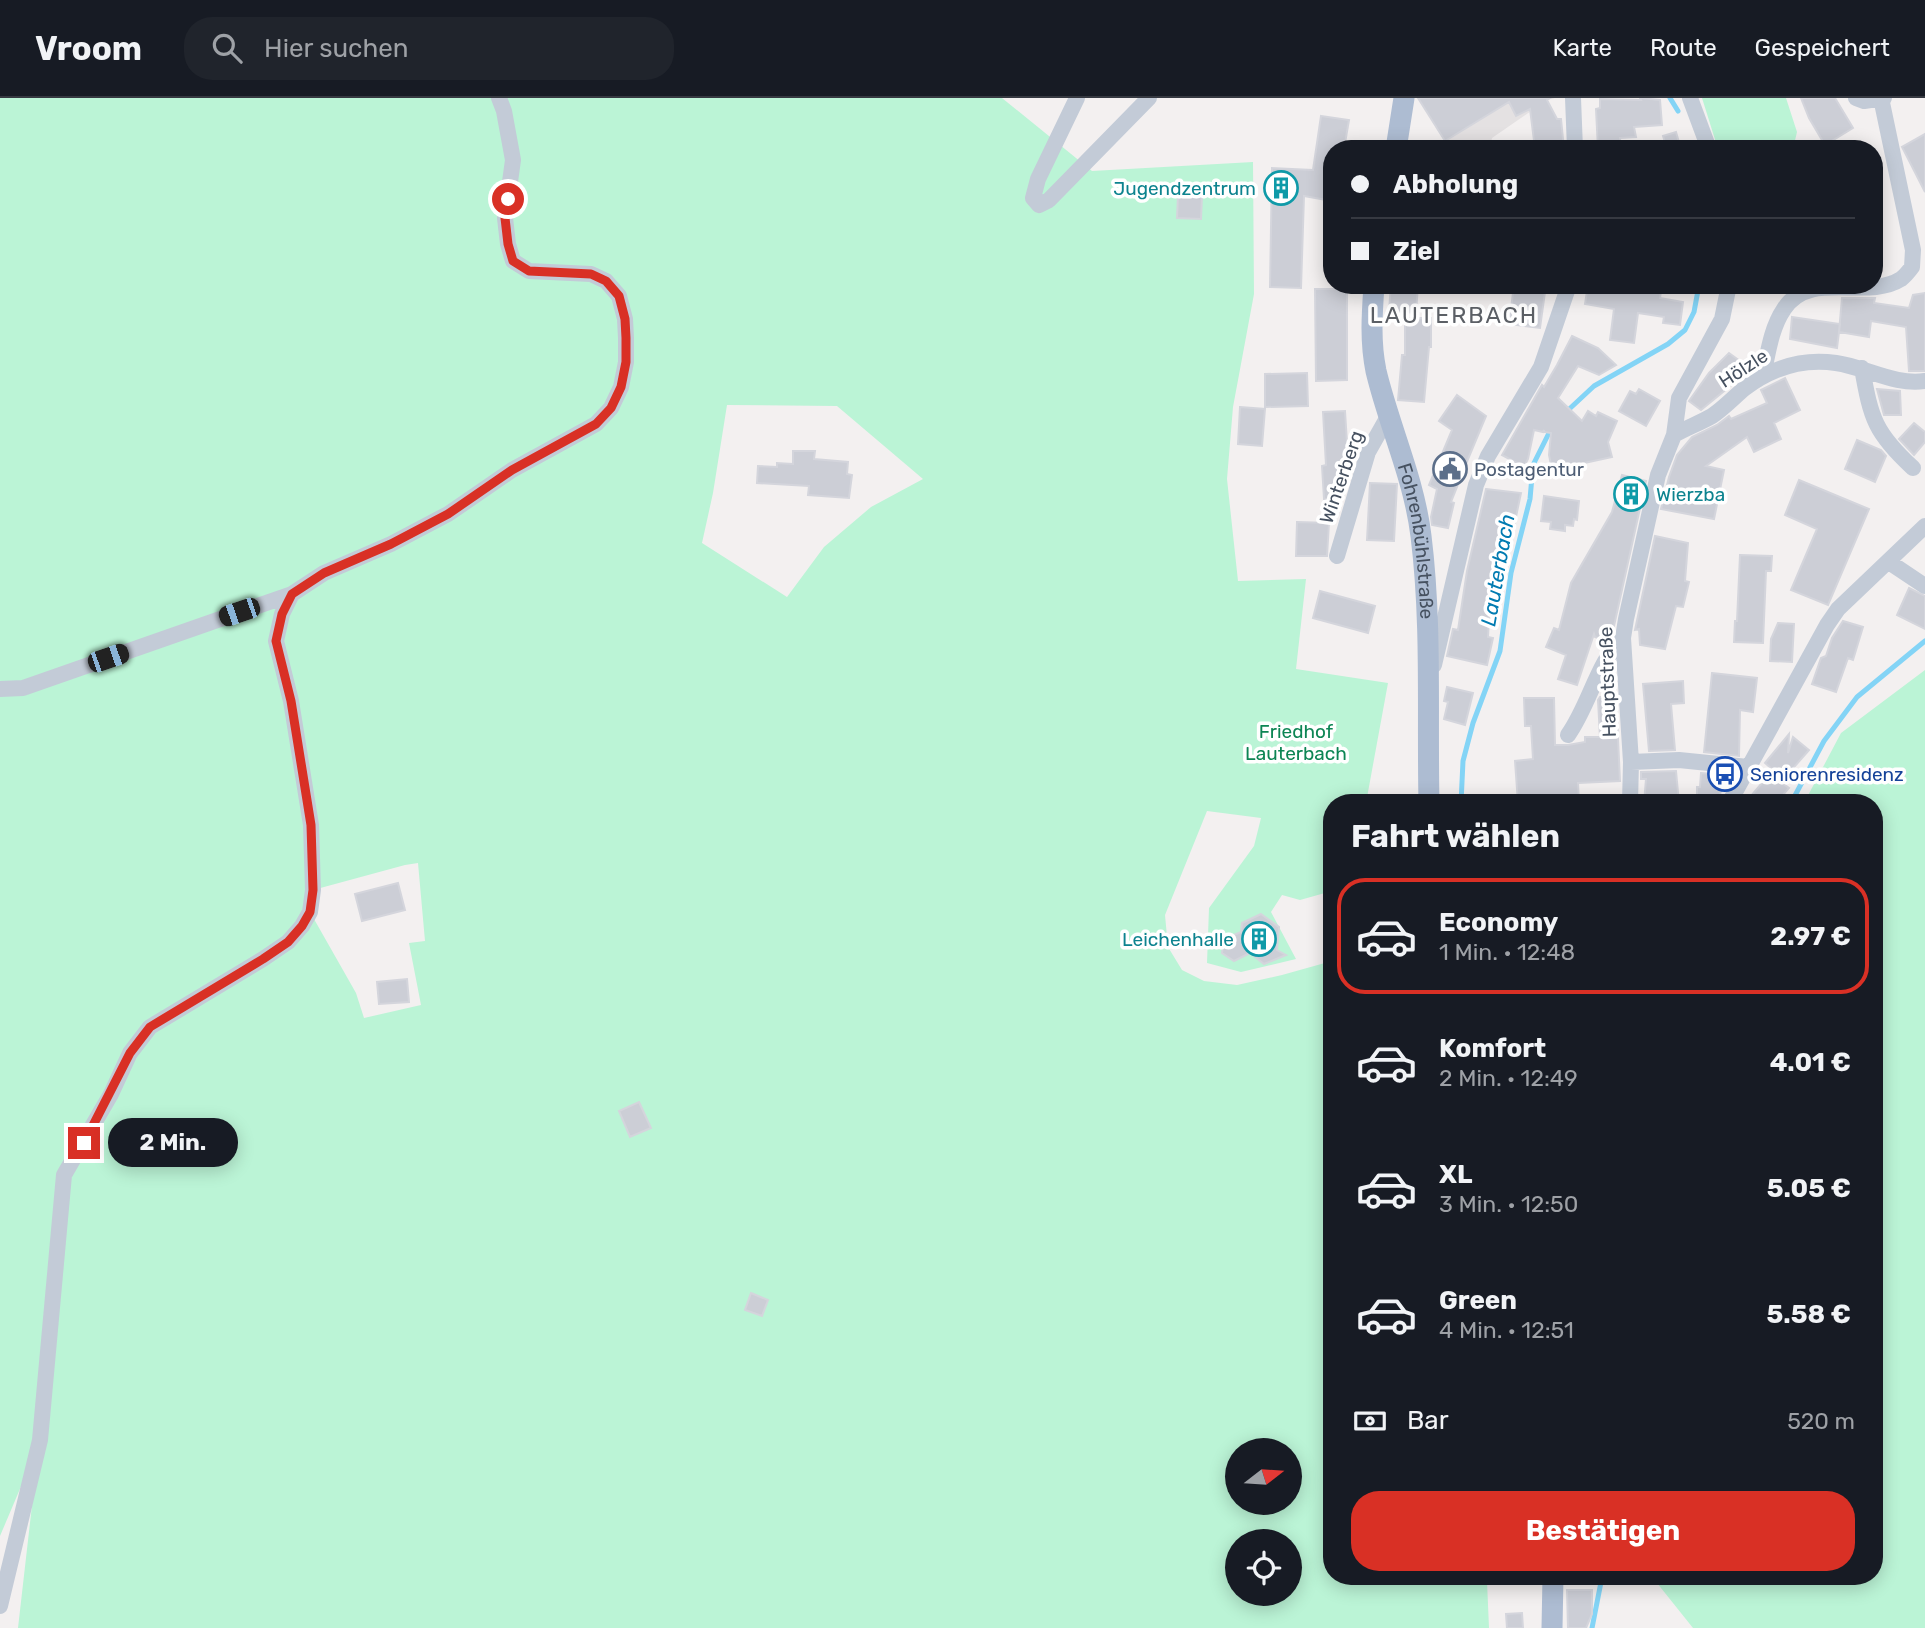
<!DOCTYPE html>
<html lang="de">
<head>
<meta charset="utf-8">
<style>
  :root { --surface:#171b24; --page:#20242c; --text:#f1f3f6; --muted:#9ea1a6; --line:#363941; --accent:#d93025 }
  body { margin:0; font-family:Rubik,sans-serif; background:var(--page); color:var(--text); height:100vh; display:flex; flex-direction:column; font-size:26px; white-space:nowrap }
  * { box-sizing:border-box; margin:0 }
  p { font-size:23px; color:var(--muted) }
  .icon { flex:none; width:38px; height:38px; fill:none; stroke:currentColor; stroke-width:2; stroke-linecap:round; stroke-linejoin:round }
  .map { position:relative; flex:1; overflow:hidden }
  .panel { position:absolute; left:1323px; top:696px; width:560px; height:791px; display:flex; flex-direction:column; background:var(--surface); border-radius:28px; box-shadow:0 4px 18px #0003 }
  .panel>* { flex:none }
  .top-card { position:absolute; left:1323px; top:42px; width:560px; height:154px; border-radius:28px; box-shadow:0 4px 18px #0003; display:grid; align-content:center; height:154px; padding:0 28px; background:var(--surface) }
  .needle { width:46px; rotate:73deg }
  .fabs { position:absolute; left:1225px; top:1340px; display:grid; gap:14px }
  .fabs a { display:grid; place-items:center; width:77px; height:77px; border-radius:50%; background:var(--surface); box-shadow:0 4px 18px #0003; font-size:35px }
  .end { position:absolute; width:32px; height:32px; margin:-16px; border:9px solid #d93025; background:#fff; box-shadow:0 0 0 4px #fff }
  .from { border-radius:50% }
  .bubble { position:absolute; height:49px; border-radius:24px; background:var(--surface); box-shadow:0 4px 18px #0003; font-size:23px; font-weight:700; line-height:49px; text-align:center }
  .car { position:absolute; width:21px; height:42px; margin:-21px -10px; border-radius:9px; box-shadow:0 0 5px 2px #0007; background:linear-gradient(#222 24%,#8ab4d8 0 40%,#222 0 76%,#8ab4d8 0 86%,#222 0) }
  .top-card b { display:flex; align-items:center; gap:24px; height:66px; font-size:26px }
  .top-card b+b { border-top:2px solid var(--line) }
  .top-card i { width:18px; height:18px; background:var(--text) }
  ul { padding:0; list-style:none }
  li { display:flex; align-items:center; gap:21px; height:116px; margin:0 14px 10px; padding:0 14px; border:4px solid transparent; border-radius:28px }
  li div { flex:1 }
  li b { display:block; font-size:26px }
  li em { font-style:normal; font-weight:700 }
  li.selected { border-color:var(--accent) }
  li>.icon { width:63px; height:63px; stroke-width:1.5 }
  h2 { padding:0 28px; font-size:32px; line-height:84px }
  .pay { display:flex; align-items:center; gap:18px; height:77px; padding:0 28px; font-size:26px }
  .pay p { margin-inline-start:auto }
  .action { display:flex; gap:14px; margin-top:auto; padding:14px 28px }
  .action a { flex:1; height:80px; border-radius:28px; background:var(--accent); color:#fff; font-size:28px; font-weight:700; line-height:80px; text-align:center }
  header { display:flex; align-items:center; gap:42px; box-sizing:border-box; height:98px; padding:0 35px; background:var(--surface); border-bottom:2px solid var(--line) }
  header strong { font-size:33px }
  nav { display:flex; gap:38px; margin-inline-start:auto; font-size:24px }
  .search { width:490px; height:63px; background:var(--page); display:flex; align-items:center; gap:18px; box-sizing:border-box; padding:0 24px; border-radius:28px; color:var(--muted); font-size:26px }
  .map>svg:first-child { display:block }
  .education { fill:#e4e1e2 }
  .green { fill:#bbf4d6; fill-rule:evenodd }
  .lines { fill:none; stroke-linecap:round; stroke-linejoin:round }
  .stream { stroke:#83d4f6; stroke-width:5 }
  .building { fill:#ccced6; stroke:#d4d5dc; stroke-width:2 }
  .minor { stroke:#c3cbd7; stroke-width:16 }
  .major { stroke:#adbcd2; stroke-width:21 }
  .route { stroke:#d93025; stroke-width:9 }
  .labels { text-anchor:middle; stroke-width:7; stroke-linejoin:round; paint-order:stroke }
  .culture-label { font-size:19px; fill:#0d838f; stroke:#fff; text-anchor:end }
  .street-label { font-size:19px; fill:#465160; stroke:#fff }
  .service-label { font-size:19px; fill:#4e5e75; stroke:#fff; text-anchor:start }
  .park-label { font-size:19px; fill:#0d8554; stroke:#fff }
  .transit-label { font-size:19px; fill:#164399; stroke:#fff; text-anchor:start }
  .water-label { font-size:21px; font-style:italic; fill:#017bb1; stroke:#fff }
  .quarter-label { font-size:23px; letter-spacing:2px; fill:#5c6066; stroke:#fff }
</style>
</head>
<body>
<header>
<strong>Vroom</strong>
<div class="search"><svg class="icon" aria-label="search" viewBox="0 0 24 24"><circle cx="10" cy="10" r="6"/><path d="M15 15l6 6"/></svg>Hier suchen</div>
<nav><a>Karte</a><a>Route</a><a>Gespeichert</a></nav>
</header>
<div class="map">
<svg width="1925" height="1530" viewBox="0 0 1925 1530">
  <rect width="100%" height="100%" fill="#f3f0f0"/>
  <path class="education" d="M1418,0H1555L1547,2L1492,40L1490,51H1441L1445,43Z"/>
  <path class="green" d="M0,0H1002L1092,73L1253,64L1254,196L1233,309L1227,381L1238,483L1306,481L1296,571L1388,585L1366,705H1332V793L1300,802L1282,797L1271,814L1296,861L1241,874L1207,865L1209,810L1254,748L1261,720L1207,713L1165,817L1168,849L1182,872L1204,883L1237,887L1282,877L1332,863V1479H1483L1487,1483L1489,1530H18L39,1346L0,1438ZM727,307L837,308L923,381L871,409L824,449L787,499L702,445L713,395ZM418,765L425,843L409,845L421,907L364,920L356,895L310,814L313,792L405,767ZM1237,1353H1290V1405H1237ZM1237,1444H1290V1496H1237Z
    M1702,0H1786L1797,34L1793,51H1718Z
    M1925,572V1530H1693L1657,1485L1659,1479H1874V705H1804L1841,635Z"/>
  <g class="lines">
    <path class="stream" d="M1670,0L1678,13
      M1565,315L1594,288L1668,246L1685,232L1694,214L1699,187
      M1461,705L1463,663L1473,625L1500,553L1511,475L1530,401L1533,367L1551,331
      M1791,705L1824,643L1857,599L1925,543
      M1592,1530L1602,1479"/>
  </g>
  <path class="building" d="M1418,0H1550L1547,2L1557,21H1561L1564,51H1535L1530,11L1516,18L1509,4L1445,43Z
    M1640,0L1660,2L1662,27L1634,29L1636,39L1620,40L1621,51H1598L1596,11L1600,10V1L1641,2Z
    M1801,0H1835L1853,30L1825,47L1809,20Z
    M1321,18L1349,22L1344,51H1332V103L1304,98L1301,190L1270,189L1272,70L1313,72Z
    M1676,34L1681,51H1667L1663,38Z
    M1925,36V94L1902,49Z
    M1178,97L1202,98L1201,121L1177,120Z
    M1391,187H1418L1416,215L1389,213Z
    M1514,187H1546L1540,230L1509,226Z
    M1588,187H1625L1661,193L1660,200L1683,204L1680,227L1663,225L1664,219L1638,215L1634,245L1610,242L1614,211L1585,206Z
    M1315,191H1347V282L1316,283Z
    M1925,195V273H1909L1906,229L1871,223L1869,239L1839,234L1842,200H1875L1874,205L1909,210L1913,197Z
    M1792,219L1840,226L1837,250L1790,241Z
    M1405,220H1431V249H1429L1424,304L1398,302L1402,257H1405Z
    M1572,238L1598,250L1616,267L1599,277L1578,268L1558,300L1582,323L1588,313L1596,318L1598,314L1617,323L1608,344L1612,359L1552,372L1549,357L1551,335L1544,334V332L1543,334L1534,332L1528,361L1524,369L1502,357L1542,287L1544,289L1557,267Z
    M1729,255L1751,271L1701,312L1689,303L1709,275Z
    M1307,275L1308,308L1265,309V276Z
    M1785,280L1800,312L1774,325L1781,341L1754,354L1747,339L1706,368L1724,372L1714,421L1661,411L1669,379L1677,357L1692,339L1717,327L1729,318L1731,321L1767,305L1761,292Z
    M1639,291L1660,303L1646,328L1619,313L1630,293L1636,296Z
    M1877,291L1900,293L1901,317H1884Z
    M1457,297L1486,318L1466,366L1461,374H1463L1451,404L1454,405L1448,430L1432,427L1431,419L1437,391L1429,387L1452,332L1439,323Z
    M1240,309L1265,311L1262,348L1238,346Z
    M1345,313L1348,361L1342,362L1344,397L1343,400L1324,401L1322,368L1326,367L1323,314Z
    M1914,325L1925,334V344L1914,357L1899,341Z
    M1857,342L1881,352L1886,358L1875,384L1845,371Z
    M793,353H815L814,361L848,364L847,376L852,377L849,400L808,397L809,388L757,385L758,368L777,369V365L793,366Z
    M1622,377L1646,383L1612,537L1606,543L1595,539L1594,536L1577,587L1558,581L1566,557L1546,549L1554,530L1559,532L1571,485L1612,414Z
    M1799,382L1869,411L1828,507L1791,492L1817,431L1785,417Z
    M1370,385L1397,386L1394,443L1367,442Z
    M1486,391L1521,395L1513,433L1509,432L1494,502H1490L1488,539L1493,540L1487,567L1447,558L1453,531L1458,532L1467,473Z
    M1544,398L1579,403L1577,422L1574,421L1573,428L1565,427V433L1550,431L1551,424L1541,423Z
    M1297,424L1329,425L1327,458H1296Z
    M1655,438L1688,445L1685,483L1689,484L1683,509L1676,508L1665,551L1640,547L1639,531L1635,532Z
    M1740,457L1772,458L1771,473H1766L1763,545L1734,544L1735,523H1737Z
    M1909,490L1925,498V531L1897,517Z
    M1320,493L1375,508L1368,535L1313,520Z
    M1843,523L1863,529L1853,562L1848,560L1836,594L1812,586L1821,560L1826,558L1832,540Z
    M1778,525L1794,526L1792,564L1770,563L1771,541Z
    M1712,575L1757,580L1753,614L1740,612L1739,658L1704,654Z
    M1683,583L1684,605L1671,606L1675,652L1649,653L1643,586Z
    M1447,589L1473,595L1465,627L1444,621L1448,604L1444,603Z
    M1616,598L1620,683L1578,685L1579,705H1518L1515,663L1533,661L1531,628H1525L1524,600H1554L1555,647H1568L1585,644V639H1600L1598,602L1600,599Z
    M1789,636L1788,655L1793,639L1809,652L1781,684L1789,690L1776,705H1745L1773,672L1765,665Z
    M1676,673L1679,705H1644L1646,681H1641V674Z
    M1701,675L1723,677L1719,705H1697V689H1700Z
    M398,785L405,812L362,823L355,796Z
    M1261,816L1279,829L1277,852L1286,857L1264,866L1250,855L1234,863L1222,855L1224,841L1241,834L1242,825Z
    M407,881L409,904L379,906L377,884Z
    M639,1004L651,1030L630,1039L619,1013Z
    M751,1195L768,1202L762,1218L745,1212Z
    M1567,1492H1592V1516L1586,1530H1568Z
    M1522,1515L1523,1530H1507L1506,1516Z"/>
  <g class="lines">
    <path class="minor" d="M1077,0L1038,81L1033,100L1039,107L1049,102L1149,0
      M1573,0L1575,51
      M1690,0L1709,51
      M1856,0L1864,3L1884,0
      M1862,270C1871,321 1875,335 1913,370
      M1763,278C1768,255 1771,230 1784,211C1810,171 1866,203 1901,181C1905,178 1909,173 1912,169L1913,152L1881,0
      M1674,337C1686,330 1700,325 1712,318C1724,310 1734,299 1745,290C1772,270 1803,260 1836,265C1865,269 1896,288 1925,283
      M1337,458L1368,354L1390,315
      M1889,464L1925,488
      M1434,567L1476,387L1488,358L1541,269L1569,187
      M0,591L23,590L292,496
      M1568,637C1590,606 1597,564 1623,540
      M1631,664L1679,662L1748,669
      M1630,705L1631,664L1623,540L1626,521L1658,377L1674,337L1679,300L1722,221L1729,187
      M1729,705L1827,527L1838,511L1925,428
      M0,1508L40,1342L64,1077L111,996L130,955L150,929L263,861L288,844L302,828L310,814L313,792L311,727L291,603L276,543L282,516L292,496L324,475L391,446L448,416L512,372L596,326L611,310L621,289L626,264V240L625,221L619,198L606,183L591,176L529,173L513,163L508,146L505,120L513,62L504,13L499,0"/>
    <g class="major">
      <path d="M1396,51L1404,0"/>
      <path id="s1" d="M1374,187C1372,216 1370,244 1376,273C1389,328 1414,380 1421,438C1432,526 1427,617 1429,705"/>
      <path d="M1552,1530L1553,1479"/>
    </g>
  </g>
  <g class="lines">
    <path class="route" d="M84,1045L130,955L150,929L263,861L288,844L302,828L310,814L313,792L311,727L291,603L276,543L282,516L292,496L324,475L391,446L448,416L512,372L596,326L611,310L621,289L626,264V240L625,221L619,198L606,183L591,176L529,173L513,163L508,146L505,120L508,101"/>
  </g>
  <defs>
    <g id="building-ring" transform="scale(1.75)"><circle r="9.5" fill="#fff" stroke="#0f9aa8" stroke-width="1.5"/><path d="M-4-6H4V6H1V3H-1V6H-4ZM-2.5-4.3h1.7v1.8h-1.7ZM.8-4.3h1.7v1.8H.8ZM-2.5-1h1.7V.8h-1.7ZM.8-1h1.7V.8H.8Z" fill="#0f9aa8"/></g>
    <g id="civic-ring" transform="scale(1.75)"><circle r="9.5" fill="#fff" stroke="#5c6f8a" stroke-width="1.5"/><path d="M-.6-6.5H3V-4.5H.6V-3L4-1V1h2V6H-6V1h2V-1L-.6-3ZM-1.2 2.5V6h2.4V2.5Z" fill="#5c6f8a"/></g>
    <g id="bus-ring" transform="scale(1.75)"><circle r="9.5" fill="#fff" stroke="#1a4fb4" stroke-width="1.5"/><path d="M-5-6H5V4H4V6H2V4H-2V6H-4V4H-5ZM-3.5-4V0h7V-4ZM-3.5 1.2v1.5H-2V1.2ZM2 1.2v1.5H3.5V1.2Z" fill="#1a4fb4"/></g>
  </defs>
  <g fill-rule="evenodd">
    <use href="#building-ring" x="1281" y="90"/>
    <use href="#civic-ring" x="1450" y="371"/>
    <use href="#building-ring" x="1631" y="396"/>
    <use href="#bus-ring" x="1725" y="676"/>
    <use href="#building-ring" x="1259" y="841"/>
  </g>
  <g class="labels">
    <g class="culture-label">
      <text x="1256" y="97">Jugendzentrum</text>
      <text x="1656" y="403" text-anchor="start">Wierzba</text>
      <text x="1234" y="848">Leichenhalle</text>
    </g>
    <g class="street-label">
      <text transform="translate(1743 270) rotate(-33)" y="7">Hölzle</text>
      <text transform="translate(1341 379) rotate(-71)" y="7">Winterberg</text>
      <text dy="7" stroke="none"><textPath href="#s1" startOffset="262">Fohrenbühlstraße</textPath></text>
      <text transform="translate(1607 584) rotate(-92)" y="7">Hauptstraße</text>
    </g>
    <g class="service-label">
      <text x="1474" y="378">Postagentur</text>
    </g>
    <g class="park-label">
      <text x="1296" y="640">Friedhof<tspan x="1296" dy="22">Lauterbach</tspan></text>
    </g>
    <g class="transit-label">
      <text x="1750" y="683">Seniorenresidenz</text>
    </g>
    <g class="water-label">
      <text transform="translate(1498 472) rotate(-80)" y="7">Lauterbach</text>
    </g>
    <g class="quarter-label">
      <text x="1454" y="225">LAUTERBACH</text>
    </g>
  </g>
</svg>
<div class="fabs">
<a><svg class="needle" viewBox="-14 -14 28 28"><path d="M0-13l5 13h-10z" fill="#e53935"/><path d="M0 13l5-13h-10z" fill="#9ea1a6"/></svg></a>
<a><svg class="icon" aria-label="locate" viewBox="0 0 24 24"><circle cx="12" cy="12" r="6"/><path d="M12 2v4M12 18v4M2 12h4M18 12h4"/></svg></a>
</div>
<i class="end from" style="left:508px;top:101px"></i>
<i class="end" style="left:84px;top:1045px"></i>
<div class="bubble" style="left:108px;top:1020px;width:130px">2 Min.</div>
<i class="car" style="left:239px;top:514px;rotate:251deg"></i>
<i class="car" style="left:108px;top:560px;rotate:71deg"></i>
<div class="top-card">
<b><i class="from"></i>Abholung</b>
<b><i></i>Ziel</b>
</div>
<section class="panel">
<h2>Fahrt wählen</h2>
<ul>
<li class="selected"><svg class="icon" aria-label="car" viewBox="0 0 24 24"><path d="M5 17H2v-5l4-1 3-4h7l3 4 3 1v5h-3M9 17h6M6 11h13"/><circle cx="7" cy="17" r="2"/><circle cx="17" cy="17" r="2"/></svg><div><b>Economy</b><p>1 Min. · 12:48</p></div><em>2.97 €</em></li>
<li><svg class="icon" aria-label="car" viewBox="0 0 24 24"><path d="M5 17H2v-5l4-1 3-4h7l3 4 3 1v5h-3M9 17h6M6 11h13"/><circle cx="7" cy="17" r="2"/><circle cx="17" cy="17" r="2"/></svg><div><b>Komfort</b><p>2 Min. · 12:49</p></div><em>4.01 €</em></li>
<li><svg class="icon" aria-label="car" viewBox="0 0 24 24"><path d="M5 17H2v-5l4-1 3-4h7l3 4 3 1v5h-3M9 17h6M6 11h13"/><circle cx="7" cy="17" r="2"/><circle cx="17" cy="17" r="2"/></svg><div><b>XL</b><p>3 Min. · 12:50</p></div><em>5.05 €</em></li>
<li><svg class="icon" aria-label="car" viewBox="0 0 24 24"><path d="M5 17H2v-5l4-1 3-4h7l3 4 3 1v5h-3M9 17h6M6 11h13"/><circle cx="7" cy="17" r="2"/><circle cx="17" cy="17" r="2"/></svg><div><b>Green</b><p>4 Min. · 12:51</p></div><em>5.58 €</em></li>
</ul>
<div class="pay"><svg class="icon" aria-label="cash" viewBox="0 0 24 24"><path d="M3 7h18v10H3z"/><circle cx="12" cy="12" r="2"/></svg>Bar<p>520 m</p></div>
<div class="action"><a>Bestätigen</a></div>
</section>
</div>
</body>
</html>
